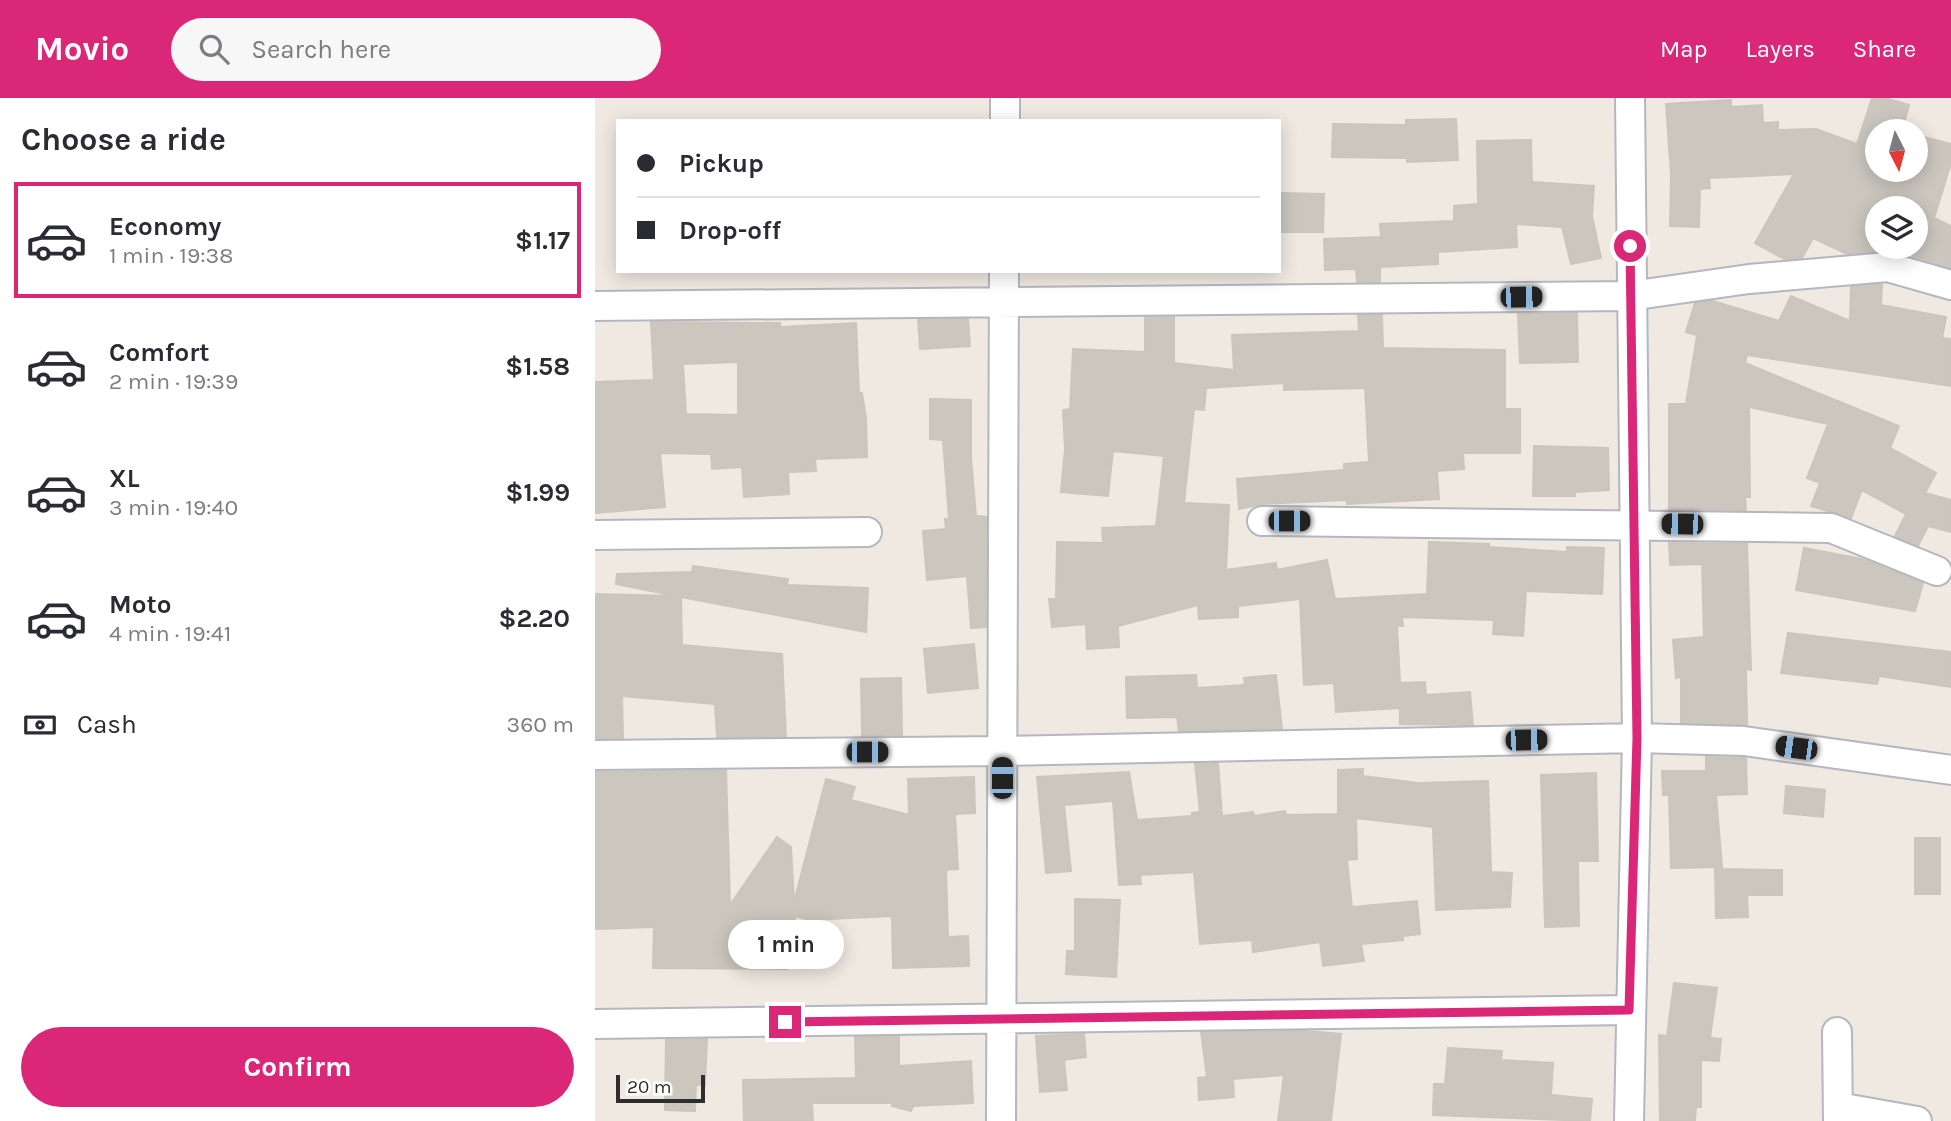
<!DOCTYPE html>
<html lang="en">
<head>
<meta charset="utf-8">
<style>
  :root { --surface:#fff; --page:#f7f7f7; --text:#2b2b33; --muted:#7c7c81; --line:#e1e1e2; --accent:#db2777 }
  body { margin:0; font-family:Karla,sans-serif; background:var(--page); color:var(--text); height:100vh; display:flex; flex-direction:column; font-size:26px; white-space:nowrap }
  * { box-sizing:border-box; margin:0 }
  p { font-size:23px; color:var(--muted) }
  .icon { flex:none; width:38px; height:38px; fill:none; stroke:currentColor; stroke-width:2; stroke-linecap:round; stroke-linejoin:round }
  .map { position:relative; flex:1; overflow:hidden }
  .details { display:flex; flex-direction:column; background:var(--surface); width:595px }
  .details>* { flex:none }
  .hud { position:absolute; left:21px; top:21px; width:665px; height:154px; border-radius:0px; box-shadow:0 4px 18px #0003; display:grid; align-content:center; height:154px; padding:0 21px; background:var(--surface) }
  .needle { width:46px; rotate:174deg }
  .buttons { position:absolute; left:1270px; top:21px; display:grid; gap:14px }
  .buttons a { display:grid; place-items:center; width:63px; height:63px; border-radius:50%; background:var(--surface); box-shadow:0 4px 18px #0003; font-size:35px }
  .scale { position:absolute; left:21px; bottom:18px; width:89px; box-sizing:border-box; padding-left:7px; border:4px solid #2e2e2e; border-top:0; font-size:19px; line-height:24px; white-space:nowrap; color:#2e2e2e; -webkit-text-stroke:5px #fff; paint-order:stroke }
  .end { position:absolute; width:32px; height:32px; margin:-16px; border:9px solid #db2777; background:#fff; box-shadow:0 0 0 4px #fff }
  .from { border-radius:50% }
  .bubble { position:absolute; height:49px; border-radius:24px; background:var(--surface); box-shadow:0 4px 18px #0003; font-size:23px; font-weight:700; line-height:49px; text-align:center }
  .car { position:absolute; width:21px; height:42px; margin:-21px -10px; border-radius:9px; box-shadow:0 0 5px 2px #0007; background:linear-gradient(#222 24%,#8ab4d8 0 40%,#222 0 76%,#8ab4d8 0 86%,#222 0) }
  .hud b { display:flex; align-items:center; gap:24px; height:66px; font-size:26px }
  .hud b+b { border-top:2px solid var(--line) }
  .hud i { width:18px; height:18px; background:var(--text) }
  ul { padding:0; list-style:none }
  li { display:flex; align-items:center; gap:21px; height:116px; margin:0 14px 10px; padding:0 7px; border:4px solid transparent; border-radius:0px }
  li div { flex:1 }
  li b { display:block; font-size:26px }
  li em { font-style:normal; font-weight:700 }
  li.selected { border-color:var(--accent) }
  li>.icon { width:63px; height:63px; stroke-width:1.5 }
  h2 { padding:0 21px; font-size:32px; line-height:84px }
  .pay { display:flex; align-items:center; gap:18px; height:77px; padding:0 21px; font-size:26px }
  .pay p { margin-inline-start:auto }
  .action { display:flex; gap:14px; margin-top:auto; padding:14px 21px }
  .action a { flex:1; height:80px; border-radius:42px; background:var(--accent); color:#fff; font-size:28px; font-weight:700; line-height:80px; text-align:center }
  header { display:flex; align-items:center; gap:42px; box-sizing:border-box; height:98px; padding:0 35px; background:var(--accent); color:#fff }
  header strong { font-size:33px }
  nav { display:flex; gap:38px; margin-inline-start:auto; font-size:24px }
  .search { width:490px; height:63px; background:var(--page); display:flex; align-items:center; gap:18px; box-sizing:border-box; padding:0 24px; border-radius:38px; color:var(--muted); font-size:26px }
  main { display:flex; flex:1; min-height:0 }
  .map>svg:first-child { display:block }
  .building { fill:#cbc7bf; stroke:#cbc5ba; stroke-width:2; fill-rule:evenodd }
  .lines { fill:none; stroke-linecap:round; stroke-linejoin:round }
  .minor-casing { stroke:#b4b7c1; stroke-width:32 }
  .minor { stroke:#fff; stroke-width:28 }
  .route { stroke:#db2777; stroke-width:9 }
</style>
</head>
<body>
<header>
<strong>Movio</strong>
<div class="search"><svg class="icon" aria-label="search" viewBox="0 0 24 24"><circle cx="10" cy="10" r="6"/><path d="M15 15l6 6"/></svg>Search here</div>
<nav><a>Map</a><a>Layers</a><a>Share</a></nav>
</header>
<main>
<section class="details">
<h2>Choose a ride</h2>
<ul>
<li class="selected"><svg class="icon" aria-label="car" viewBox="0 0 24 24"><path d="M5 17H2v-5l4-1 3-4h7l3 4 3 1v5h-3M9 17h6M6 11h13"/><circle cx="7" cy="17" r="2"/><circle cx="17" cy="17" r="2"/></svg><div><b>Economy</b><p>1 min · 19:38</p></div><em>$1.17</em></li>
<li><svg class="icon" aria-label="car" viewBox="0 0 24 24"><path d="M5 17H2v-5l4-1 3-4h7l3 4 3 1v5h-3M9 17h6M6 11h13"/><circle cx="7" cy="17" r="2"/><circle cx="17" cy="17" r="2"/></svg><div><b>Comfort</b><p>2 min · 19:39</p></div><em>$1.58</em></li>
<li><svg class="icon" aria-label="car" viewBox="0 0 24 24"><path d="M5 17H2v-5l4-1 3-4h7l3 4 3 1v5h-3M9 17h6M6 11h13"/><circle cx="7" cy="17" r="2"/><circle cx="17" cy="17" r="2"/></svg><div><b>XL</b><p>3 min · 19:40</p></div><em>$1.99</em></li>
<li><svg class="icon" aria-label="car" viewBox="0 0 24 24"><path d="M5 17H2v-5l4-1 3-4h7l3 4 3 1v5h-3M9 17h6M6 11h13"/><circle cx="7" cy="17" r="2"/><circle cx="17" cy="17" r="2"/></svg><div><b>Moto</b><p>4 min · 19:41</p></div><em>$2.20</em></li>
</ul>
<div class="pay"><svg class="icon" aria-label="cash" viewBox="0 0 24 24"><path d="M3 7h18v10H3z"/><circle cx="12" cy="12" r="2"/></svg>Cash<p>360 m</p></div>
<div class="action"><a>Confirm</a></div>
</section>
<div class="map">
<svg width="1356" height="1023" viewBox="0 0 1356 1023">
  <rect width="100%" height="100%" fill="#efe9e1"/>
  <path class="building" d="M1277,0H1290L1314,7L1307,33H1283V72H1321V37L1356,46V65L1339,120L1356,128V170L1290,149H1321V110H1283V149H1288V153L1252,156L1218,140L1207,160L1189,161L1160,145L1199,76L1114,80L1115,90L1105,91L1104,129L1075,128L1076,77L1071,6L1136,2V9L1167,7L1168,25L1183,24V32L1221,31L1262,46Z
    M861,21L863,62L812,64V60L737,59L738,26L811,27V22Z
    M936,42L937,84L999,88L997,118L1006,160L976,166L967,129L921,126L922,149L843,154V166L785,169V184H762L761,171L730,172L729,141L786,139L785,126L859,123V108L883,106L882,43Z
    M684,95L729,96L728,134H684Z
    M1287,186L1286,207L1351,219L1347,240L1356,241V288L1152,257L1150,265L1304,328L1295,350L1341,375L1330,395L1356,402V434L1333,428L1323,448L1300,438L1311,416L1267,392L1256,420L1216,408L1225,385L1212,380L1233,326L1154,309L1155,399H1150L1151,412L1074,411V306H1091L1102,237L1091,234L1100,205L1118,203L1184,223L1196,198L1255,223L1256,189Z
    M982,215L983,264L925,265L923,216Z
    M763,217H787L788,250L910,252V311H925V355H868L869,371L842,373L844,401L752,406V402L667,406L644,411L642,381L749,372V366L774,364L770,290L689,292V285L611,290L609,312L599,311L589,405L634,407L631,472L681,465L682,472L732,462L740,501L832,496L834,444L894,446V449L972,454V449L1009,450L1007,496L931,493L928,538L898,536L899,522L807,519L808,528H802L805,585L830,584L831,597L875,594L878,627L805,626V610L741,614L739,585L709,587L705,501L643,508V519L604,521L603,507L523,528L524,549L492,551L491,526L457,529L454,501H461L462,444L508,445L507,430L561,428L569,358L518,353L513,398L466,394L470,351L468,312L475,311L478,251L550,254V219H579V265L639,272L637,237L764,233Z
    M323,221H373L375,248L325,251Z
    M56,224L185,225V229L261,225L264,295H267L271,320L272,359L220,361L221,373L193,374L194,396L149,399L147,369L117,371L116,356L65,355L70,409L0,415V284L59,282ZM143,264V317L91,316L88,266Z
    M335,301L376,302V360L381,418L392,419L391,529L376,530L372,478L332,482L328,433L351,431L350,421H354L348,342L335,341Z
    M939,348L1013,350L1014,392L980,394V398H938Z
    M1074,445L1152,446L1156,572L1151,571L1152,627L1086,625V579L1081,580L1078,542L1109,539L1107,466L1075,467Z
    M1209,450L1267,461L1328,485L1320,513L1201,492Z
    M98,468L193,481L192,487L273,490L271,534L86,499L87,547L187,556L191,639H122L120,606L27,598L28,640H0V496L81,498L21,486L22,476L97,474Z
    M1193,535L1356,554V589L1284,578L1282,586L1186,575Z
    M379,546L383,590L333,595L329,551Z
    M601,577L602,590L650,587L649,580L681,577L687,631L584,633L582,619L532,620L531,579Z
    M306,580L307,637L267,638L266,581Z
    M1111,659L1151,660L1152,696L1121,697L1127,769L1076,770L1074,697H1068L1067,673H1111Z
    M623,665L627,718L658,714L659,718L690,713L691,717L743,716V672L768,671V678L823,685L893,683L896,774L917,775L915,809L841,812L838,729L761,720L762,761L752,762L757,809L822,803L825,836L808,838V842L766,846L769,863L728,868L725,844L658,854L657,842L605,846L599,774L545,777L546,786L524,787L518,703L469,707L476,773L451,775L442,679L534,674L542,722L597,718V715L605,714L600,666Z
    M131,672L135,807L182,739L196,749L199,804L231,681L260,689L256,702L314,717L313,681L379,679L380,715L360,716L363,771L351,772L353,839L373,838L374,868L298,870L297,818L214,822L200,818V828L191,825L192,871L58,870L59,829L0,831V674Z
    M1001,675L1003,763H983L984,828L950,829L946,677Z
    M1191,688L1230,692L1228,719L1189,715Z
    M1320,740H1345V796H1320Z
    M1120,771L1187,772V797H1152L1153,819L1121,820Z
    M480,801L525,802L521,879L471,876L472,853H480Z
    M1079,885L1122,890L1115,940L1126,941L1124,963L1106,962V1009H1101L1100,1023H1065L1064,937L1072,938Z
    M711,933L746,936L736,1023H683L689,977L638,981L639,999L604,1002L603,980L612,979L606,934Z
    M489,936L491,959L469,962L472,992L445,994L441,938Z
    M260,939H304V968L376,963L378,1005L318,1008L316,1013L297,1008V1005H217L218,1023H149L148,982L261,980Z
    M112,941L110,987H101L100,1013L70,1012L71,942Z
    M853,950L907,953L906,962L958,965L956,997L997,1001L995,1023L838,1017L839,986H850Z"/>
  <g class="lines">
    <g class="minor-casing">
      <path id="minor" d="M410,23V0
        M0,208L1035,198L1154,181L1293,169L1356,187
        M667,423L1236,430L1342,473
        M0,437L272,434
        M0,657L407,653L1042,640L1149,643L1356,672
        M0,926L1034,912
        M1242,934L1243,1023
        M1243,1009L1322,1023
        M406,1023L409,173
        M1034,1023L1042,640L1035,0"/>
    </g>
    <use href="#minor" class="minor"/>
  </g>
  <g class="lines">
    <path class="route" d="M190,924L1034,912L1042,640L1035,148"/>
  </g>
</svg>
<div class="buttons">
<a><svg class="needle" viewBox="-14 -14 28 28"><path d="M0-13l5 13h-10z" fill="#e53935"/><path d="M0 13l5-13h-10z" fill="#7c7c81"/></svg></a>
<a><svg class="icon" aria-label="layers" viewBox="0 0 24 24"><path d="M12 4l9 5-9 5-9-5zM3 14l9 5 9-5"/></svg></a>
</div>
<div class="scale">20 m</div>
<i class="end from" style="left:1035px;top:148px"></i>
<i class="end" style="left:190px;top:924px"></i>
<div class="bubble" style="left:133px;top:822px;width:116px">1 min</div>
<i class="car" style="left:926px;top:199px;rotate:89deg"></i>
<i class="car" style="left:694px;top:423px;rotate:90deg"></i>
<i class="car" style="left:1087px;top:426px;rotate:271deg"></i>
<i class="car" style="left:931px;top:642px;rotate:89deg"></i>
<i class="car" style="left:1201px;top:650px;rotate:278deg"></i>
<i class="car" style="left:272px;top:654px;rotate:90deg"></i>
<i class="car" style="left:407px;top:680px;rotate:0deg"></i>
<div class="hud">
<b><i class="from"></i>Pickup</b>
<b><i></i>Drop-off</b>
</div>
</div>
</main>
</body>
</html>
